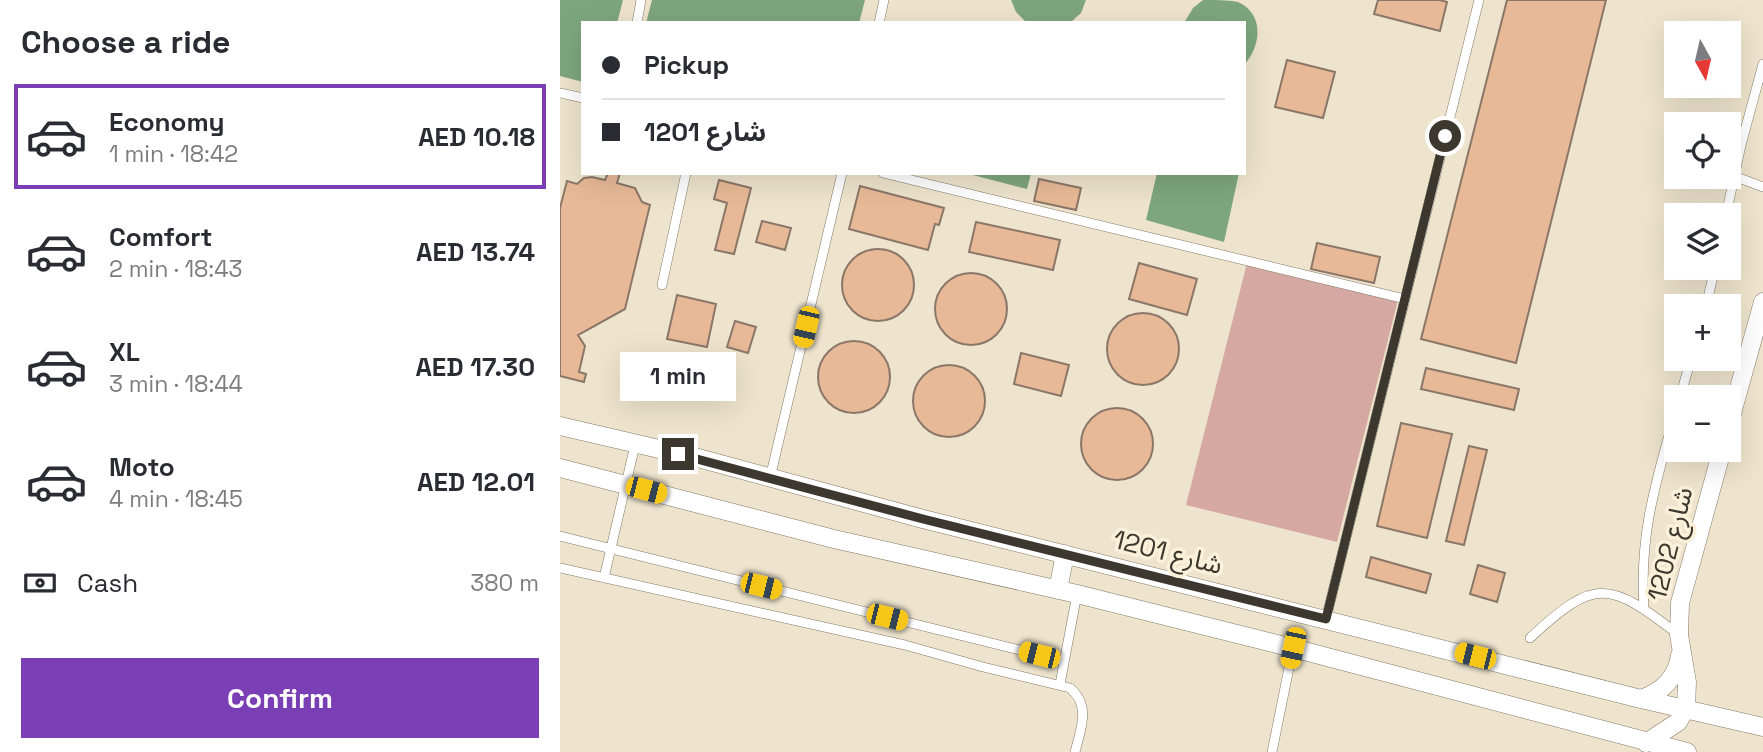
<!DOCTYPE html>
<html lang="en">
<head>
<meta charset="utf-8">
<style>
  :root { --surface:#fff; --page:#f2f2f3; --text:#2b2b33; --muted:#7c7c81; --line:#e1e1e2; --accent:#7a3fb5 }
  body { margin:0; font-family:"Space Grotesk","Noto Sans Arabic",sans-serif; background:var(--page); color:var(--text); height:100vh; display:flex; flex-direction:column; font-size:26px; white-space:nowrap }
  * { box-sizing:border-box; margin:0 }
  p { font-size:23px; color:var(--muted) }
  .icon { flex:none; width:38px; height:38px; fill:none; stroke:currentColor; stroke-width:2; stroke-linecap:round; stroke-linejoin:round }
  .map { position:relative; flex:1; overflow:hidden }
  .panel { display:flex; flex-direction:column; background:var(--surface); width:560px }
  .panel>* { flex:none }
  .banner { position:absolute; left:21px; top:21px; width:665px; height:154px; border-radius:0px; box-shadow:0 7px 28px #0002; display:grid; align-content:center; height:154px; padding:0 21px; background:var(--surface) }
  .needle { width:46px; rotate:172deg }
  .buttons { position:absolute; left:1104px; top:21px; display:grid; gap:14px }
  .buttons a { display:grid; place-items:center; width:77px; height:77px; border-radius:0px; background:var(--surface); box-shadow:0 7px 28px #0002; font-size:35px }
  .end { position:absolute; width:32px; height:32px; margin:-16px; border:9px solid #3c382f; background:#fff; box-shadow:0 0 0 4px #fff }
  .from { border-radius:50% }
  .bubble { position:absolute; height:49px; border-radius:0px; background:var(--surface); box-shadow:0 7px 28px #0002; font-size:23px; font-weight:600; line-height:49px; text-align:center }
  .car { position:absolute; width:21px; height:42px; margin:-21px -10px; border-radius:9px; box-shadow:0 0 5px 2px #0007; background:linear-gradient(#f5c518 24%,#345 0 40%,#f5c518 0 76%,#345 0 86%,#f5c518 0) }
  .banner b { display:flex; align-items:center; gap:24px; height:66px; font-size:26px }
  .banner b+b { border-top:2px solid var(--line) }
  .banner i { width:18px; height:18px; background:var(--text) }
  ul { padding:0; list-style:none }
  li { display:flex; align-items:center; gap:21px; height:105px; margin:0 14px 10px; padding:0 7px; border:4px solid transparent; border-radius:0px }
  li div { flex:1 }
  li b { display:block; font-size:26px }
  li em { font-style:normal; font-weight:600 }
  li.current { border-color:var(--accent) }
  li>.icon { width:63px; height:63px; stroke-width:1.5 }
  h2 { padding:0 21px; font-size:32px; line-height:84px }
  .pay { display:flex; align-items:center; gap:18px; height:77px; padding:0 21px; font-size:26px }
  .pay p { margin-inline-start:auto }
  .button { display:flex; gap:14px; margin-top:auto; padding:14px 21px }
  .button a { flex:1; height:80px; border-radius:0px; background:var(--accent); color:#fff; font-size:28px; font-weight:600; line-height:80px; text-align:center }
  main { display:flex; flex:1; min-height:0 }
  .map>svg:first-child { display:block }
  .green { fill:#d5a8a1 }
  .water { fill:#7ea67d }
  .building { fill:#e8b996; stroke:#8b7769; stroke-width:2 }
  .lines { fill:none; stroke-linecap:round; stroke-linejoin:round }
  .service-casing { stroke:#827965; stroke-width:10 }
  .minor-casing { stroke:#827965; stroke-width:19 }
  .service { stroke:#fff; stroke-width:9 }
  .minor { stroke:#fff; stroke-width:18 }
  .route { stroke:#3c382f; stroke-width:9 }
  .labels { text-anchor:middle; stroke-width:7; stroke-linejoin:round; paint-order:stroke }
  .street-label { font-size:26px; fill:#3c382f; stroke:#fbf1da }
</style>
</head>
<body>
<main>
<section class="panel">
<h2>Choose a ride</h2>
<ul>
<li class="current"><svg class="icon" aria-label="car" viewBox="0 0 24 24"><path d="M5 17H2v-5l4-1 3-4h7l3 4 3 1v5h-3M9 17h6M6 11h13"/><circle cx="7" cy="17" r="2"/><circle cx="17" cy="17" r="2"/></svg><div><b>Economy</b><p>1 min · 18:42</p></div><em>AED 10.18</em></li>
<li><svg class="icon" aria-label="car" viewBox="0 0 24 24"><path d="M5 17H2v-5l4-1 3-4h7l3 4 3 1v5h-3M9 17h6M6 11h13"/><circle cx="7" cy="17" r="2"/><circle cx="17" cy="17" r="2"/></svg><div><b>Comfort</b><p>2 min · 18:43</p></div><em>AED 13.74</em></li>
<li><svg class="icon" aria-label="car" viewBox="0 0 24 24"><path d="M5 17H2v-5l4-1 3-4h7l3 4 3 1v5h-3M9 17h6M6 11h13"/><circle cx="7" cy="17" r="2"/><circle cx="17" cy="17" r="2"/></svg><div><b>XL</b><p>3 min · 18:44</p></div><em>AED 17.30</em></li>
<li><svg class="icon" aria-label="car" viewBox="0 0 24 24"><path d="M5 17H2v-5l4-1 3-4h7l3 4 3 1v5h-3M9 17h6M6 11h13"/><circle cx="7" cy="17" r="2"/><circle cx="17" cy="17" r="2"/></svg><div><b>Moto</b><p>4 min · 18:45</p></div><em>AED 12.01</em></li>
</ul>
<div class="pay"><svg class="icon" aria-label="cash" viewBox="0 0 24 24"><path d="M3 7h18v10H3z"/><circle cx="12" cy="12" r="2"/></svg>Cash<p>380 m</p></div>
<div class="button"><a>Confirm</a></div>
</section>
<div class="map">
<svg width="1203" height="752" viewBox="0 0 1203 752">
  <rect width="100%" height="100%" fill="#eee4cd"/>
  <path class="green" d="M687,263L838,300L777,542L626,505Z"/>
  <path class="water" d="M0,0H63L57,23H23V82L0,76Z
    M92,0H305L299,23H86Z
    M451,0H526L521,13L510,23H467L456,12Z
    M643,0C653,0 668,0 678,2C705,14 701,47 684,65V23H624L633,8Z
    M405,173H471L467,189Z
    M597,173H679L664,242L586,220Z"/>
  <path class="building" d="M818,0H880L887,2L880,31L814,14Z
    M947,0H1046L956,363L861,339Z
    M727,60L775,72L763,118L715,107Z
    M48,173H60L57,183L75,188L82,202L90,205L65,309L18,335L25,346L19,372L26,374L24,382L0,376V208L7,181L17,184L24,178L32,177L45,180Z
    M479,179L521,188L516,210L474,201Z
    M159,180L191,188L174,254L155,250L167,203L154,199Z
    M300,186L384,208L379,225L375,224L368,250L289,229Z
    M202,221L231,228L225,250L196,242Z
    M416,222L500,240L493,270L409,252Z
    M757,243L820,257L814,283L751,269Z
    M282 285a36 36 0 1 1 72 0a36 36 0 1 1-72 0Z
    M579,263L637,279L627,315L569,299Z
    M375 309a36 36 0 1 1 72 0a36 36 0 1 1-72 0Z
    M117,295L156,304L147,347L107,339Z
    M547 349a36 36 0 1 1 72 0a36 36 0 1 1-72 0Z
    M175,321L196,327L188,353L167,347Z
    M258 377a36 36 0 1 1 72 0a36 36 0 1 1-72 0Z
    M461,353L509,365L501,396L454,384Z
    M353 401a36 36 0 1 1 72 0a36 36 0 1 1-72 0Z
    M866,368L959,389L954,410L861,389Z
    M521 444a36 36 0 1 1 72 0a36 36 0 1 1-72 0Z
    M841,423L892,434L867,538L817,526Z
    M909,446L927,450L904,545L886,541Z
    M811,557L871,574L866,593L806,577Z
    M918,565L945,573L937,602L910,594Z"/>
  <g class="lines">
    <g class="service-casing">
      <path id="service" d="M77,23L81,0
        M319,23L324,0
        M0,93L23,98
        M323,173L845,299
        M1174,176L1203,187
        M1166,215L1181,145L1203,64
        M102,285L126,173
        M1146,306L1155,268
        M1120,397L1131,359
        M210,478L282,173
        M0,536L504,661
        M0,568L345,645L423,667L510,688C531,706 521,728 515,752
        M44,578L75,445
        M1084,609C1079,533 1096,482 1116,410
        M766,619L919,0
        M970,638C1036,576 1050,582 1119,635
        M500,684L517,594
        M712,752L733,648"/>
    </g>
    <g class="minor-casing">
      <path id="minor" d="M1169,424L1203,302
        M0,426L138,458L363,519L1081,699L1203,727
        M0,468L274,539L517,594L733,648L1127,752
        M498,590L505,554
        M1081,699C1102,692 1117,678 1120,655
        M1086,743L1118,722L1126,708L1127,682L1119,635L1120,603L1162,450"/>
    </g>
    <use href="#service" class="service"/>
    <use href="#minor" class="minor"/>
  </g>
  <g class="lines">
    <path class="route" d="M118,454L363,519L766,619L885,136"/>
  </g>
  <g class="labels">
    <g class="street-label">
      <text transform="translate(1110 544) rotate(-76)" y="9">شارع 1202</text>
      <text transform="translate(608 552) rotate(14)" y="9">شارع 1201</text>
    </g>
  </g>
</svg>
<div class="buttons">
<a><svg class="needle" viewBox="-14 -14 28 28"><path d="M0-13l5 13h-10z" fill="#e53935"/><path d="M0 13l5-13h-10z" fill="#7c7c81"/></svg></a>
<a><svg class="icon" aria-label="locate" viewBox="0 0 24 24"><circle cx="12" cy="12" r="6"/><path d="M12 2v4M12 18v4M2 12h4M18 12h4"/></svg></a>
<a><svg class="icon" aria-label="layers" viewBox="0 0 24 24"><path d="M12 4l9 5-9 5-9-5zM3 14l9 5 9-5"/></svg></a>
<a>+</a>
<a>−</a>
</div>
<i class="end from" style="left:885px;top:136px"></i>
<i class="end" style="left:118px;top:454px"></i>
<div class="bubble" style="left:60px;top:352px;width:116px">1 min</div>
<i class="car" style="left:246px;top:327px;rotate:193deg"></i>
<i class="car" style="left:86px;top:490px;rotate:105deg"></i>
<i class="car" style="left:201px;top:586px;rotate:104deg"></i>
<i class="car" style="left:327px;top:617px;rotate:104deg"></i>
<i class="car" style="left:733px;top:648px;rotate:192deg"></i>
<i class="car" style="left:479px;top:655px;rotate:284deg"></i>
<i class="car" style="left:915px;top:656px;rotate:284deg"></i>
<div class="banner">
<b><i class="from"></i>Pickup</b>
<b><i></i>شارع 1201</b>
</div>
</div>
</main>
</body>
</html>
